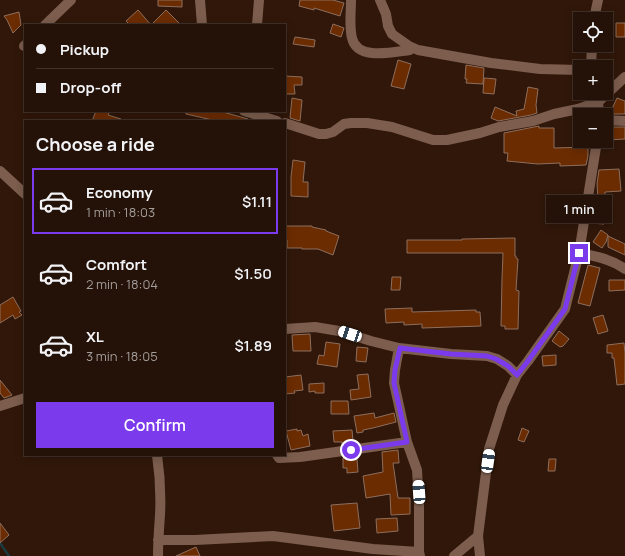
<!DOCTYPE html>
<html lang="en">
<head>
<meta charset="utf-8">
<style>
  :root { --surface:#241107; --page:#2c1a11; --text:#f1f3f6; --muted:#a39d9b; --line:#413128; --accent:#7c3aed }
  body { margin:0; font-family:Manrope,sans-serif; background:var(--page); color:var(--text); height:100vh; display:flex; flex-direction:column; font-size:15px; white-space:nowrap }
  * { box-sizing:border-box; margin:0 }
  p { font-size:13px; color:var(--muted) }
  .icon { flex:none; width:22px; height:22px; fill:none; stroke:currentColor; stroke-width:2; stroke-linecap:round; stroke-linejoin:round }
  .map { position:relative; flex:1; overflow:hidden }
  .details { position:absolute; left:24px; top:120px; width:262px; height:336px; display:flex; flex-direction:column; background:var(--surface); border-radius:0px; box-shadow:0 2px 10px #0003,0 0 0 1px var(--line) }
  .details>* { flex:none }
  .banner { position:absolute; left:24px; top:24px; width:262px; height:88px; border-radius:0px; box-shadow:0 2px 10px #0003,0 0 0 1px var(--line); display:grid; align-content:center; height:88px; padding:0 12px; background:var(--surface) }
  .fabs { position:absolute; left:573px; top:12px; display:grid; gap:8px }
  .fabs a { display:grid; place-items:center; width:40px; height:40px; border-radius:0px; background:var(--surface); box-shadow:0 2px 10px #0003,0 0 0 1px var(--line); font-size:20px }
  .end { position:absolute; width:18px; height:18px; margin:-9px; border:5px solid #7c3aed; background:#fff; box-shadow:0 0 0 2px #fff }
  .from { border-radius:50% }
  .bubble { position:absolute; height:28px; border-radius:0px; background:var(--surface); box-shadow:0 2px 10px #0003,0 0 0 1px var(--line); font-size:13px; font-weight:600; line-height:28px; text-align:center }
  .car { position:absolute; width:12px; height:24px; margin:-12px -6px; border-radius:5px; box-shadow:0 0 3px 1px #0007; background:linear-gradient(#fff 24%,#345 0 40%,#fff 0 76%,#345 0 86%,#fff 0) }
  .banner b { display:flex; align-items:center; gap:14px; height:38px; font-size:15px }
  .banner b+b { border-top:1px solid var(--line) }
  .banner i { width:10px; height:10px; background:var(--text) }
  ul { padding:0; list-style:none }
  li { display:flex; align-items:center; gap:12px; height:66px; margin:0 8px 6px; padding:0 4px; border:2px solid transparent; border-radius:0px }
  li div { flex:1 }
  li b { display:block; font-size:15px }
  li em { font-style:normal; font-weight:600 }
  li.active { border-color:var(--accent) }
  li>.icon { width:36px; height:36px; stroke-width:1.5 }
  h2 { padding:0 12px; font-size:18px; line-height:48px }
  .button { display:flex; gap:8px; margin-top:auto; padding:8px 12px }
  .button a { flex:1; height:46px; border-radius:0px; background:var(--accent); color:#fff; font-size:16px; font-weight:600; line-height:46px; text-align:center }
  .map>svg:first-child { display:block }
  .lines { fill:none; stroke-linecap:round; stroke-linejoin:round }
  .stream { stroke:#193b41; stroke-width:2.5 }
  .building { fill:#6c2c01; stroke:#8d6e5e }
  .minor { stroke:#7c5d4e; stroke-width:10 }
  .route { stroke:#7c3aed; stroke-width:5 }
</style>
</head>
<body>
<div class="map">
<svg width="625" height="556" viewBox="0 0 625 556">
  <rect width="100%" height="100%" fill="#301709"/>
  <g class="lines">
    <path class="stream" d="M0,543L9,556"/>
  </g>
  <path class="building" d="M158,0H182V7L158,6Z
    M300,0H333L344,3L340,16L314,8V10L299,6Z
    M138,10L151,25L166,10L181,25H130L126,21Z
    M19,12L21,25L13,33L7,20L4,16Z
    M616,23H625V37H616Z
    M333,24L344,28L341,37L330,33Z
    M295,37L315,40L314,47L293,44Z
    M398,60L411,64L404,89L391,86Z
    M466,65L484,68L483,84L466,83L467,79H465Z
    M285,76L302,77V85H294L295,94H285Z
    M484,78L496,79L494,94L483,93Z
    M528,87L538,89L536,105L537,113L531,115L498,121L491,118L495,107L517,116L516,111L524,109Z
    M292,98L302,100L300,121L290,118Z
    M617,98L625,101V114H606V111H611Z
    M96,111H110L108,115L121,119V121H92Z
    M186,111H223V112L248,119V121H217L186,114Z
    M539,126V128H554V148L588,147V156L586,165L560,166V163L538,164L507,161L508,153H504V133Z
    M607,127H625V139L608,140Z
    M293,160L305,162L303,182H308V197L291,196V177Z
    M619,169L621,191L605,192L604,224L590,223L594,199L598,200L597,184L599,170Z
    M285,226H312V227L326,230V231L339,236L333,255L318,249H302V248H287V240H285Z
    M601,230L608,235L606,242L602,248L593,242Z
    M608,236L625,244V255L608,247Z
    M515,238V256H516V258L518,259L516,290L519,291L518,329H505V326H501L502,279L503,253H407V240H462V239Z
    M588,265L600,268L590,306L578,303Z
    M392,277H401L400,290H391Z
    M609,280H625V290L609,291Z
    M13,297L21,311L19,312L22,315L15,319L13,315L0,323V305Z
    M412,308V312L476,310V312H480L481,326L422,328V324L404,325V322L386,323L385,309Z
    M603,315L608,331L598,334L593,318Z
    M559,331L569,339L563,346L560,347L552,341Z
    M310,334L311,351H293L292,335Z
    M326,342L340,344L337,367L317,364L319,355L324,356Z
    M624,343L625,353V384L617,385L614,358H612V353H607V345Z
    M357,347L368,348L366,362L356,361Z
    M556,355V365L543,366L542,356Z
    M368,374L371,397L351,400L350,390L359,389L357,375Z
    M301,375L303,390L294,391L295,393L285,394V377Z
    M0,380L12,395L4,398L0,393Z
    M324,383V393H315V391L309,392V384Z
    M331,401H348L349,414H331Z
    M374,413L375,418L394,413L396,422L373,428L363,430V432L357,433L354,416Z
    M522,428L529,431L524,442L518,440Z
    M297,429V431L301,430L303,436L308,434L310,446L291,450L286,431Z
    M352,430L353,441H350V443L342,445V442H334L333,431Z
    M398,450L399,463H393L398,498H410V514L391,515L390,494L366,498L363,476L383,472L382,452Z
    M351,456V459H357L358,472L347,473V468H343V458Z
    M549,459H556L555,471H548Z
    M357,503L360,528L334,531L331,505Z
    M397,518L398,531L377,533L376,519Z
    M0,523L9,535L0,543Z
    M196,547L200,556H176Z"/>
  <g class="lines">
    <path class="minor" d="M200,0L202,25
      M351,0C351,12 349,26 352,38C357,61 393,52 410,50
      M380,0L386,14L388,26L392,34L409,46L418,50L491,63L540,69L580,70
      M594,19L598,0
      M45,25L71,0
      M257,25L259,0
      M24,46L25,45
      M591,67L592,45
      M596,93L598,102L599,115
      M244,111L277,121
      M606,120L625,121
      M285,123L319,134H326L333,132L344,124L351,123H367L392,127L433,140H447L480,133L499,127L533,121L554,114L578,109L598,102L625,77
      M0,171L25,194
      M579,253C595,256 611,259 625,269
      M285,329L315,327L339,331L371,341L399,348L451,354L487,356L497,359L508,366L517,375
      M399,348L395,370L394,383L407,442L417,470L419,503V552L420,556
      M0,406L25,398
      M157,455C160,475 161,495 160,515C159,529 158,542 158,556
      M277,455L279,458L300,457L407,442
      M158,540H195L273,536L373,549L419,552
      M454,556L478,536
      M480,556L478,536L489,449L503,405L517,375L528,361L565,309L579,253L597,141"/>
  </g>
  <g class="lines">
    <path class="route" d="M351,450L407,442L394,383L395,370L400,348L451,354L487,356L496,359L508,366L517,375L528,361L565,309L579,253"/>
  </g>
</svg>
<div class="fabs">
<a><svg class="icon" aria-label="locate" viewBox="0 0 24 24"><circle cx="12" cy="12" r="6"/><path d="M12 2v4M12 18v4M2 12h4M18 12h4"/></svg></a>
<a>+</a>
<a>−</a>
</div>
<i class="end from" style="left:351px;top:450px"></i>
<i class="end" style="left:579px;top:253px"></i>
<div class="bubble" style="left:546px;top:195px;width:66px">1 min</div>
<i class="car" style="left:350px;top:334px;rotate:288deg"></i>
<i class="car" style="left:488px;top:461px;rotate:8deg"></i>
<i class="car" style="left:419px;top:492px;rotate:356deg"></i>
<div class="banner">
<b><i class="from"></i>Pickup</b>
<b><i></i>Drop-off</b>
</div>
<section class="details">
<h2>Choose a ride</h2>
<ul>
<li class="active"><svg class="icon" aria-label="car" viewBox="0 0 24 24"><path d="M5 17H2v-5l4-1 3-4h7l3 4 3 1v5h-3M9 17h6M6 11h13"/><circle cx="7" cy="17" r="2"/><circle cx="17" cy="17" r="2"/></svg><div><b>Economy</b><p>1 min · 18:03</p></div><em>$1.11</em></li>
<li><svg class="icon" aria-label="car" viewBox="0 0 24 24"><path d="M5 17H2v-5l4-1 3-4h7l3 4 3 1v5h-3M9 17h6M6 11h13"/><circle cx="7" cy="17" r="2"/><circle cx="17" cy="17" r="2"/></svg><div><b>Comfort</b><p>2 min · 18:04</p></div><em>$1.50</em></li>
<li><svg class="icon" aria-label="car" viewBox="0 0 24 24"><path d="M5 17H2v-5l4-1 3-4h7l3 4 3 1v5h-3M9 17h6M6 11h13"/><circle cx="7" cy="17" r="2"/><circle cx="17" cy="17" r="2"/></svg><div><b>XL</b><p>3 min · 18:05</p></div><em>$1.89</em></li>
</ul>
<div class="button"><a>Confirm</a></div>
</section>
</div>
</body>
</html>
